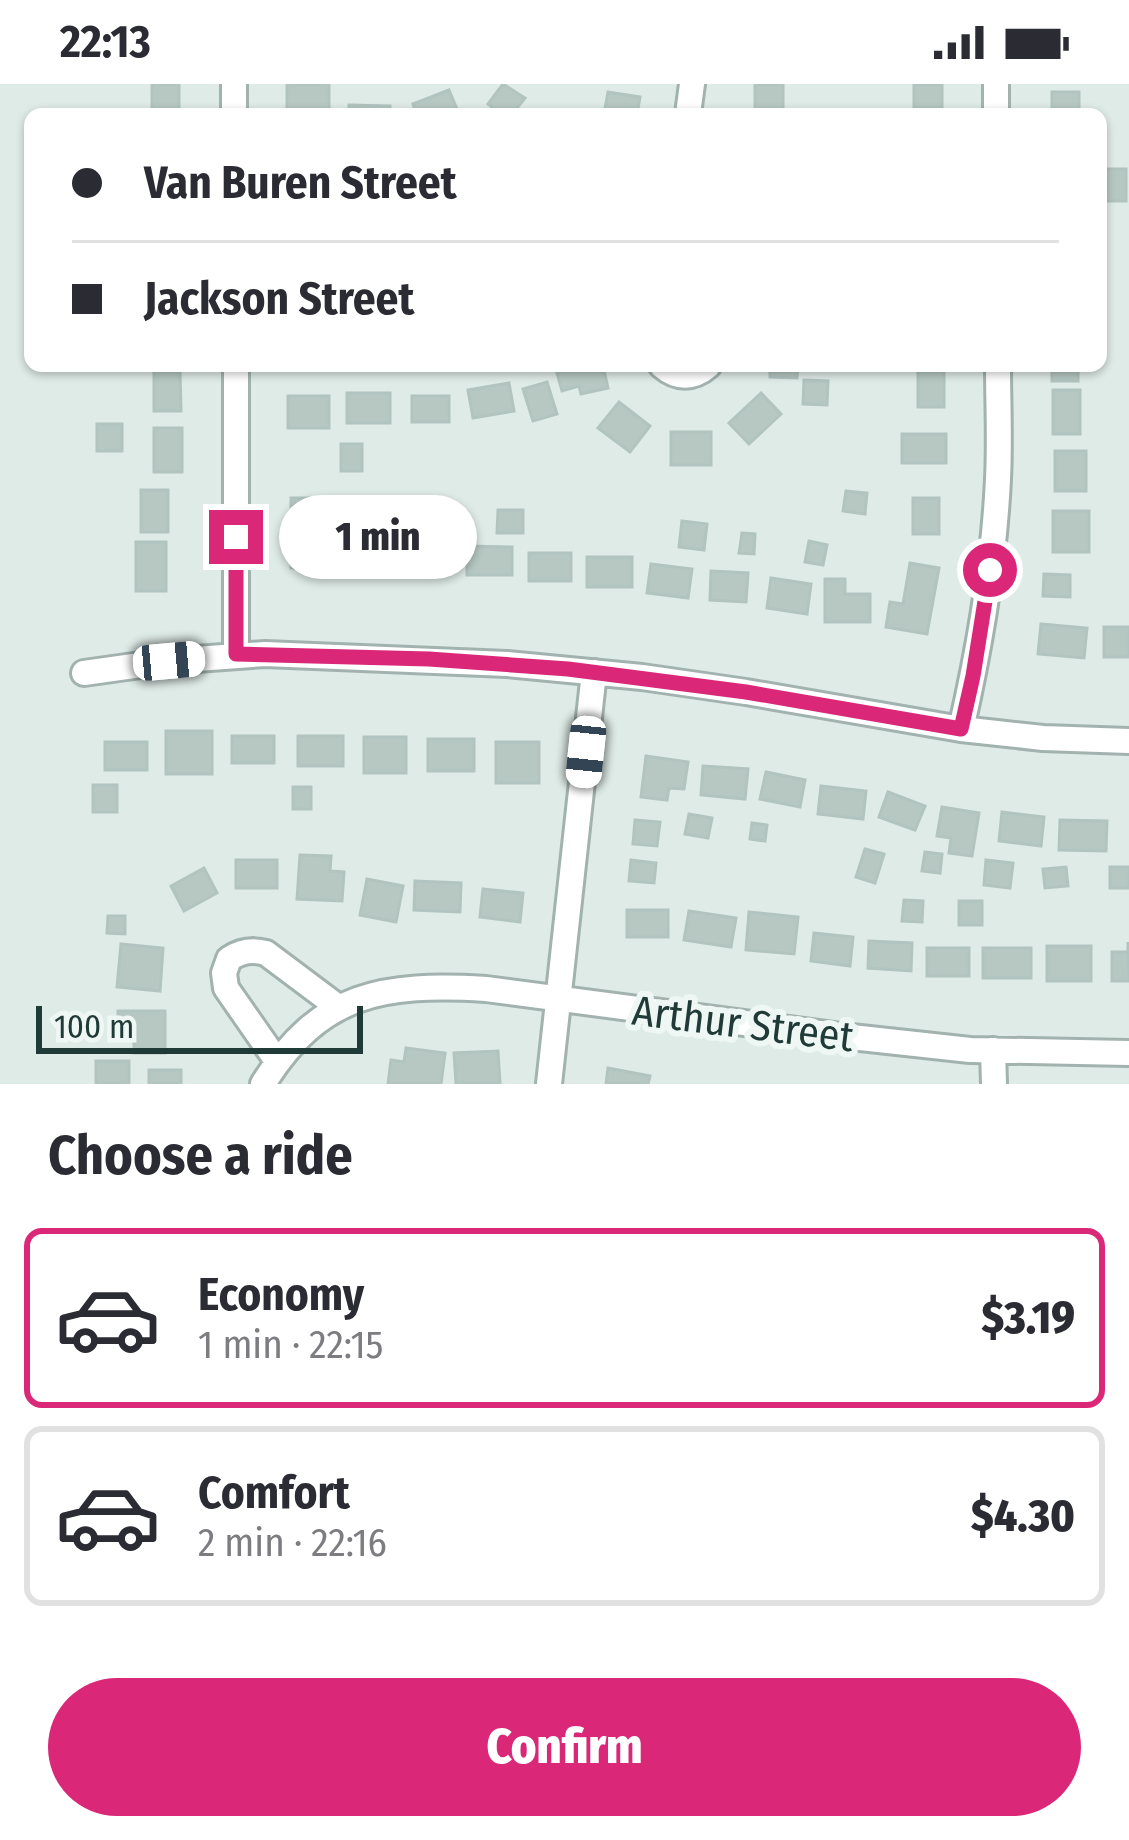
<!DOCTYPE html>
<html lang="en">
<head>
<meta charset="utf-8">
<style>
  :root { --surface:#fff; --page:#f7f7f7; --text:#2b2b33; --muted:#7c7c81; --line:#e1e1e2; --accent:#db2777 }
  body { margin:0; font-family:"Fira Sans Condensed",sans-serif; background:var(--page); color:var(--text); height:100vh; display:flex; flex-direction:column; font-size:45px; white-space:nowrap }
  * { box-sizing:border-box; margin:0 }
  p { font-size:39px; color:var(--muted) }
  .icon { flex:none; width:66px; height:66px; fill:none; stroke:currentColor; stroke-width:2; stroke-linecap:round; stroke-linejoin:round }
  .map { position:relative; height:1000px; overflow:hidden }
  .drawer { display:flex; flex-direction:column; background:var(--surface); flex:1 }
  .drawer>* { flex:none }
  .banner { position:absolute; left:24px; top:24px; width:1083px; height:264px; border-radius:18px; box-shadow:0 3px 9px #0004; display:grid; align-content:center; height:264px; padding:0 48px; background:var(--surface) }
  .scale { position:absolute; left:36px; bottom:30px; width:327px; box-sizing:border-box; padding-left:12px; border:6px solid #203b37; border-top:0; font-size:33px; line-height:42px; white-space:nowrap; color:#203b37; -webkit-text-stroke:9px #eff7f4; paint-order:stroke }
  .end { position:absolute; width:54px; height:54px; margin:-27px; border:15px solid #db2777; background:#fff; box-shadow:0 0 0 6px #fff }
  .from { border-radius:50% }
  .bubble { position:absolute; height:84px; border-radius:42px; background:var(--surface); box-shadow:0 3px 9px #0004; font-size:39px; font-weight:800; line-height:84px; text-align:center }
  .car { position:absolute; width:36px; height:72px; margin:-36px -18px; border-radius:15px; box-shadow:0 0 9px 3px #0007; background:linear-gradient(#fff 24%,#345 0 40%,#fff 0 76%,#345 0 86%,#fff 0) }
  .banner b { display:flex; align-items:center; gap:42px; height:114px; font-size:45px }
  .banner b+b { border-top:3px solid var(--line) }
  .banner i { width:30px; height:30px; background:var(--text) }
  ul { padding:0; list-style:none }
  li { display:flex; align-items:center; gap:36px; height:180px; margin:0 24px 18px; padding:0 24px; border:6px solid var(--line); border-radius:18px }
  li div { flex:1 }
  li b { display:block; font-size:45px }
  li em { font-style:normal; font-weight:800 }
  li.active { border-color:var(--accent) }
  li>.icon { width:108px; height:108px; stroke-width:1.5 }
  h2 { padding:0 48px; font-size:54px; line-height:144px }
  .button { display:flex; gap:24px; margin-top:auto; padding:24px 48px }
  .button a { flex:1; height:138px; border-radius:72px; background:var(--accent); color:#fff; font-size:48px; font-weight:800; line-height:138px; text-align:center }
  .status { display:flex; justify-content:space-between; align-items:center; height:84px; padding:0 60px; background:var(--surface); direction:ltr }
  .status svg { height:33px; fill:currentColor }
  .map>svg:first-child { display:block }
  .building { fill:#b7c8c3; stroke:#b1c4bf; stroke-width:3 }
  .lines { fill:none; stroke-linecap:round; stroke-linejoin:round }
  .street-casing { stroke:#a2b3af; stroke-width:30 }
  .street { stroke:#fff; stroke-width:24 }
  .route { stroke:#db2777; stroke-width:15 }
  .labels { text-anchor:middle; stroke-width:12; stroke-linejoin:round; paint-order:stroke }
  .street-label { font-size:42px; fill:#203b37; stroke:#eff7f4 }
</style>
</head>
<body>
<div class="status"><b>22:13</b><svg viewBox="0 0 49 12"><path d="M0 12V9h3v3zM5 12V6h3v6zM10 12V3h3v9zM15 12V0h3v12zM26 1h20v11H26zM47 4h2v5h-2z"/></svg></div>
<div class="map">
<svg width="1129" height="1000" viewBox="0 0 1129 1000">
  <rect width="100%" height="100%" fill="#dfebe7"/>
  <path class="building" d="M152,0H179V29H152Z
    M287,0H329V30H287Z
    M503,0L525,14L512,30H501L488,20Z
    M755,0H783V29H755Z
    M914,0H942V24H914Z
    M449,6L459,30H416L413,20Z
    M608,8L640,13L637,30H604Z
    M1052,8H1079V30H1052Z
    M349,21L390,22V30H349Z
    M1104,85H1126V117H1104Z
    M555,282H603L608,304L581,310L579,302L562,307Z
    M770,282H798L797,294L770,293Z
    M1052,282H1078V297H1052Z
    M918,284H944V323H918Z
    M154,286H180L181,327H154Z
    M804,296L828,297L827,321L803,320Z
    M547,298L557,330L533,337L523,305Z
    M509,299L514,327L473,334L468,306Z
    M1053,306H1080V350H1053Z
    M347,309H390V339H347Z
    M761,309L781,330L749,360L729,339Z
    M288,312H329V344H288Z
    M412,312H449V338H412Z
    M619,318L650,342L630,368L598,344Z
    M97,340H122V367H97Z
    M154,344H182V388H154Z
    M671,348H711V381H671Z
    M902,350H946V379H902Z
    M341,360H362V387H341Z
    M1055,367H1086V407H1055Z
    M141,406H168V448H141Z
    M846,407L867,409L865,430L843,427Z
    M291,414H316V437H291Z
    M913,414H939V450H913Z
    M376,415H401V440H376Z
    M498,426H523V449H497Z
    M1053,427H1089V468H1053Z
    M682,437L707,440L704,466L679,463Z
    M742,449L755,450L754,470L739,469Z
    M809,457L827,461L823,481L805,478Z
    M136,458H166V507H136Z
    M291,458H337V484H291Z
    M410,460H448V491H410Z
    M349,462H389V491H349Z
    M467,462L512,463V491H467Z
    M529,469H571V497H529Z
    M587,473H632V503H587Z
    M910,479L939,484L927,550L886,543L890,518L903,520Z
    M651,480L692,485L688,514L647,509Z
    M711,487L748,489L746,518L710,516Z
    M1044,490L1070,491V513L1043,512Z
    M771,494L811,500L807,530L767,524Z
    M825,495H845V510H870V538H825Z
    M1041,540L1087,544L1084,574L1038,570Z
    M1104,543H1129V573H1104Z
    M166,647H212V690H166Z
    M232,652H274V679H232Z
    M298,652H343V682H298Z
    M364,653H406V689H364Z
    M428,655H474V687H428Z
    M105,658H147V686H105Z
    M496,658H539V699H496Z
    M646,672L688,678L684,705L669,704L667,716L641,713Z
    M703,682L748,685L745,715L701,711Z
    M766,688L805,696L800,723L760,715Z
    M93,701H117V728H93Z
    M821,702L866,707L863,735L818,730Z
    M293,703H311V725H293Z
    M888,708L925,722L915,746L879,733Z
    M942,723L979,729L972,772L949,769L951,754L937,752Z
    M1002,728L1044,733L1041,762L999,757Z
    M689,730L712,734L708,754L685,750Z
    M635,736L660,738L657,762L633,760Z
    M1060,736L1107,737L1106,767L1059,766Z
    M752,739L767,741L765,757L750,755Z
    M865,765L884,770L875,799L856,793Z
    M925,768L942,770L940,789L922,787Z
    M300,771L331,772L330,787L344,788L342,817L297,815Z
    M236,776H277V804H236Z
    M631,776L656,779L654,799L629,797Z
    M986,776L1013,779L1010,804L984,801Z
    M1066,783L1068,802L1045,804L1043,785Z
    M1110,783H1129V804H1110Z
    M204,784L217,809L184,827L171,802Z
    M367,795L403,802L396,838L360,831Z
    M415,797L461,799L460,828L414,826Z
    M483,805L523,809L520,838L480,833Z
    M904,816L923,817L922,838L902,837Z
    M959,817H982V841H959Z
    M627,826H668V853H627Z
    M689,827L736,834L731,863L684,856Z
    M749,828L798,833L794,870L746,866Z
    M108,832H125V850L107,849Z
    M814,849L853,853L850,882L811,877Z
    M869,857L912,859L911,887L868,884Z
    M1128,858L1129,897H1112V868H1128Z
    M121,860L163,864L160,907L117,903Z
    M1047,862H1091V897H1047Z
    M927,864H969V892H927Z
    M983,864H1031V894H983Z
    M118,927H165V969H134V941H118Z
    M406,964L445,969L441,1000H388L391,976L404,978Z
    M498,967L500,999L456,1000L454,969Z
    M96,977H129V1000H96Z
    M608,984L650,992L648,1000H606Z
    M149,986H181V1000H149Z"/>
  <g class="lines">
    <g class="street-casing">
      <path id="street" d="M234,0V30
        M996,0V30
        M688,30L692,0
        M236,282V570
        M662,282C677,295 693,295 708,282
        M84,589L169,577L265,570L507,580L642,593L746,608L961,645L1043,654L1129,657
        M961,645C980,562 994,479 998,395C1000,357 998,319 998,282
        M993,966L994,1000
        M277,977L226,904L224,889L229,875C241,867 252,865 266,869L338,923
        M263,1000C320,908 384,899 486,905L842,952L970,966L1129,969
        M549,1000L594,588"/>
    </g>
    <use href="#street" class="street"/>
  </g>
  <g class="lines">
    <path class="route" d="M236,453V570L429,575L568,585L746,608L961,645L973,592L990,486"/>
  </g>
  <g class="labels">
    <g class="street-label">
      <text transform="translate(743 939) rotate(7)" y="15">Arthur Street</text>
    </g>
  </g>
</svg>
<div class="scale">100 m</div>
<i class="end from" style="left:990px;top:486px"></i>
<i class="end" style="left:236px;top:453px"></i>
<div class="bubble" style="left:279px;top:411px;width:198px">1 min</div>
<i class="car" style="left:169px;top:577px;rotate:85deg"></i>
<i class="car" style="left:586px;top:668px;rotate:186deg"></i>
<div class="banner">
<b><i class="from"></i>Van Buren Street</b>
<b><i></i>Jackson Street</b>
</div>
</div>
<section class="drawer">
<h2>Choose a ride</h2>
<ul>
<li class="active"><svg class="icon" aria-label="car" viewBox="0 0 24 24"><path d="M5 17H2v-5l4-1 3-4h7l3 4 3 1v5h-3M9 17h6M6 11h13"/><circle cx="7" cy="17" r="2"/><circle cx="17" cy="17" r="2"/></svg><div><b>Economy</b><p>1 min · 22:15</p></div><em>$3.19</em></li>
<li><svg class="icon" aria-label="car" viewBox="0 0 24 24"><path d="M5 17H2v-5l4-1 3-4h7l3 4 3 1v5h-3M9 17h6M6 11h13"/><circle cx="7" cy="17" r="2"/><circle cx="17" cy="17" r="2"/></svg><div><b>Comfort</b><p>2 min · 22:16</p></div><em>$4.30</em></li>
</ul>
<div class="button"><a>Confirm</a></div>
</section>
</body>
</html>
